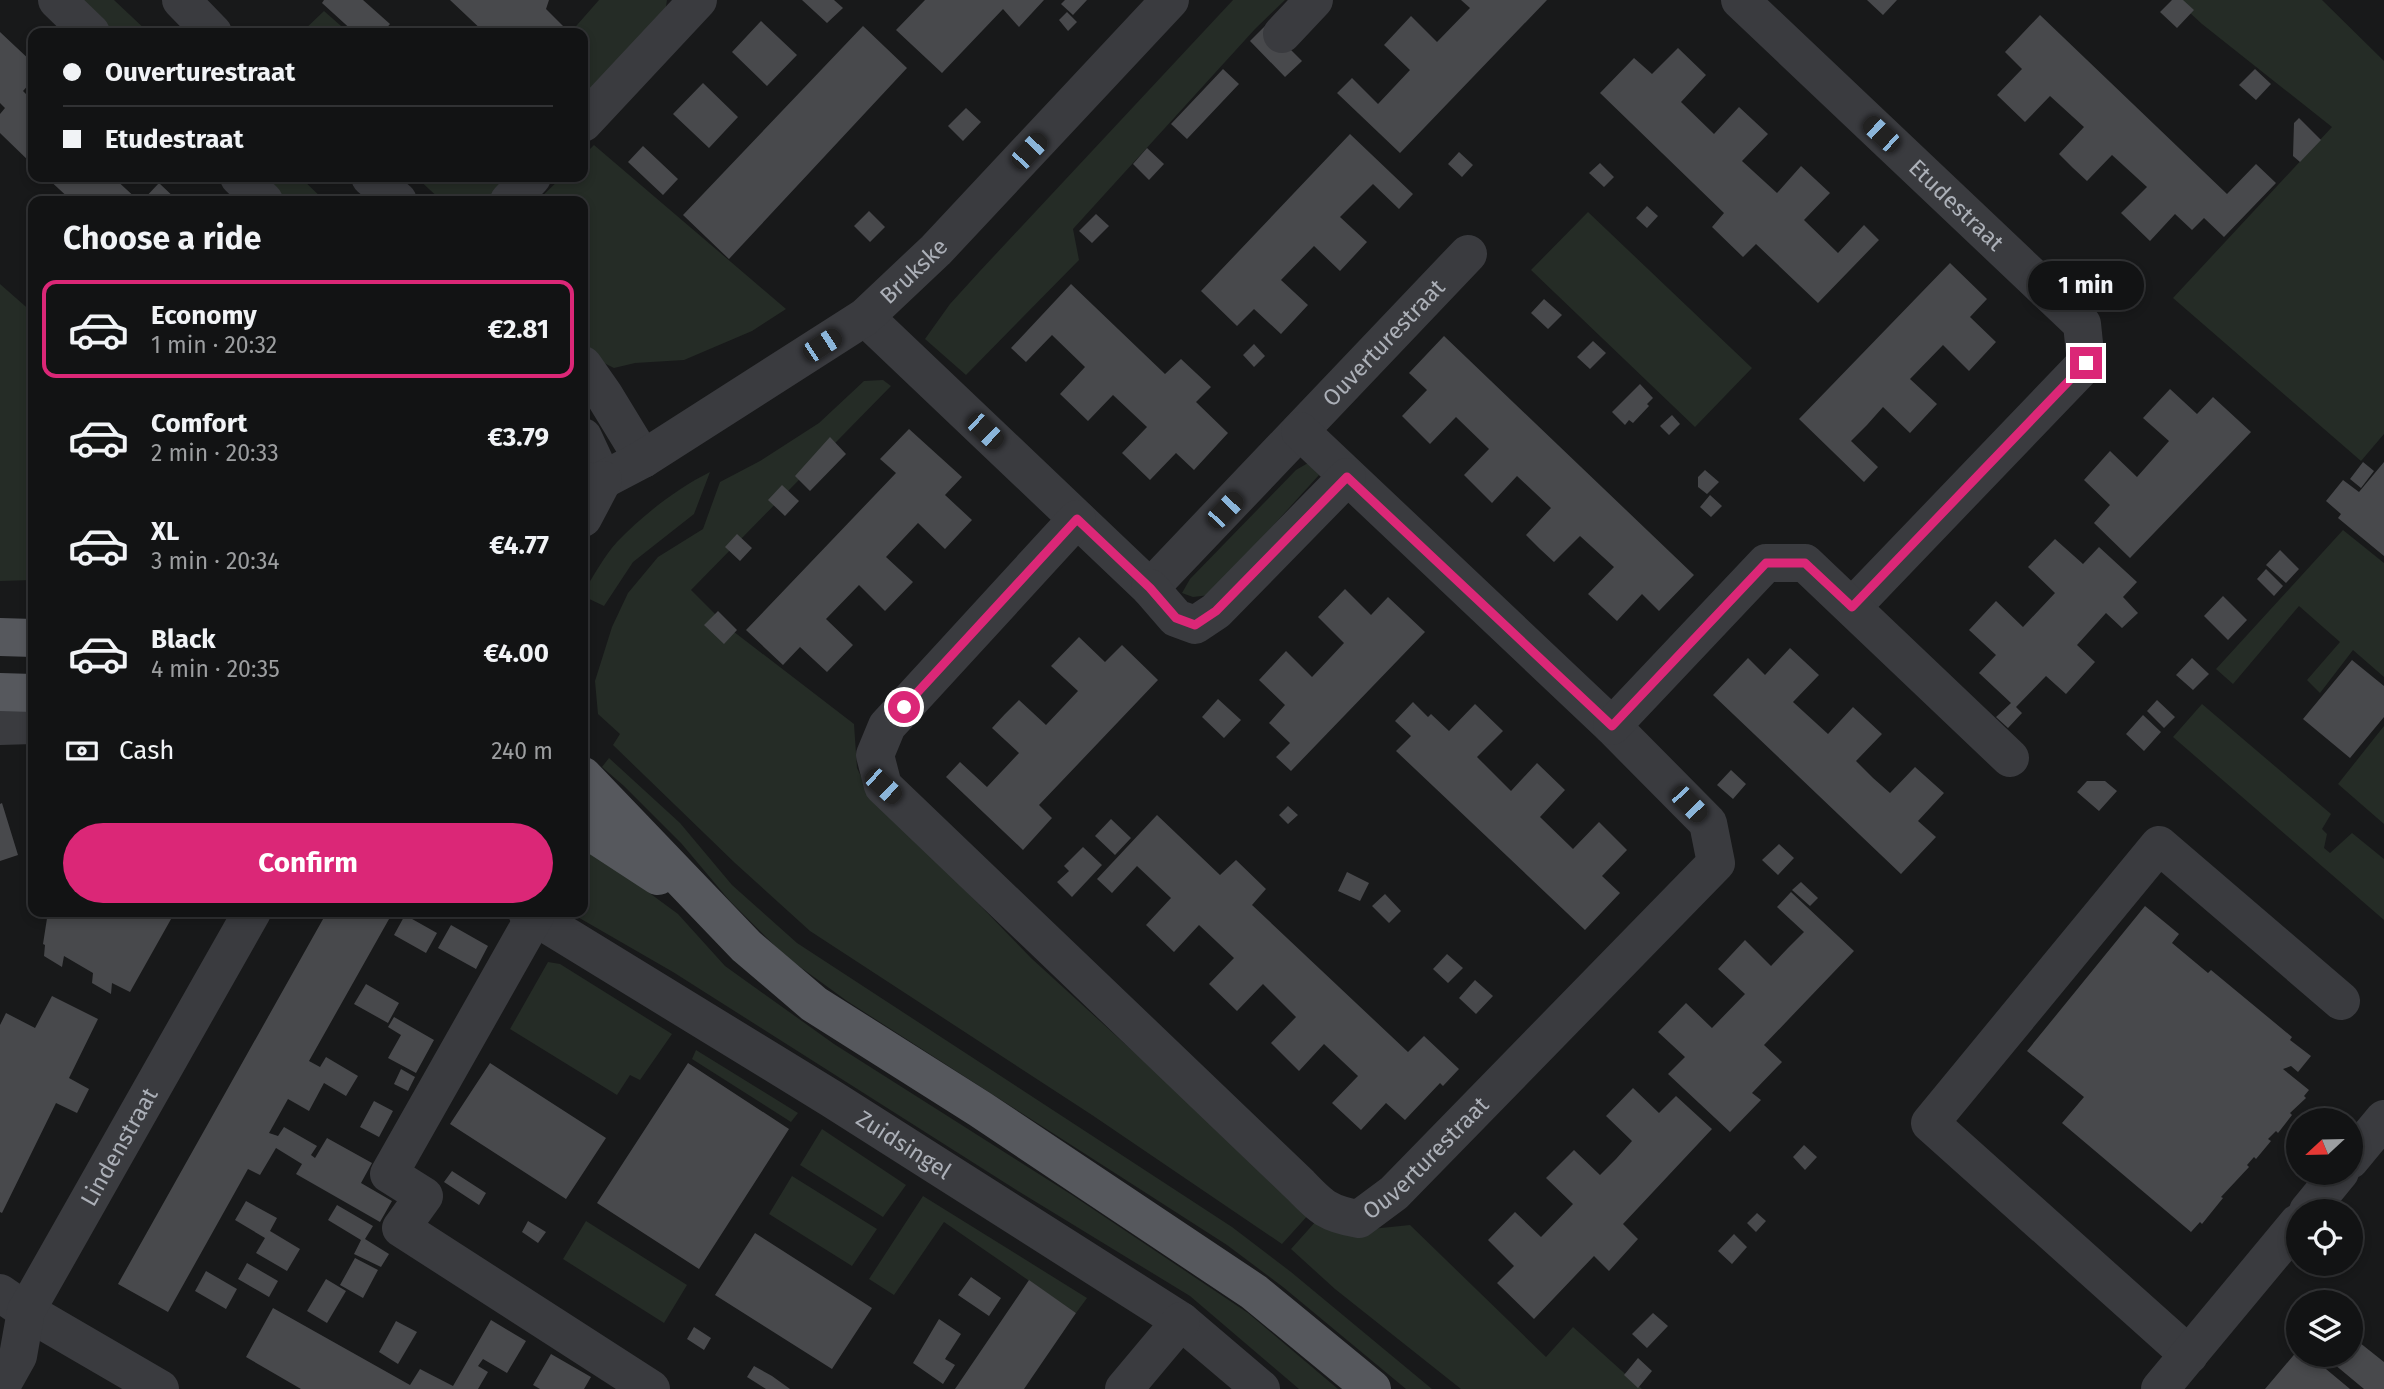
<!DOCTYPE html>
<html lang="en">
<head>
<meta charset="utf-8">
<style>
  :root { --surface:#121314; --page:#1f2022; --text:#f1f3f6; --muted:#9c9ea0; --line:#313234; --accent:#db2777 }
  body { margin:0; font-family:"Fira Sans",sans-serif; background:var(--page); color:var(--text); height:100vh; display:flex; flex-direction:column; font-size:26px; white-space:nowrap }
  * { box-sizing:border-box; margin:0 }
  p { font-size:23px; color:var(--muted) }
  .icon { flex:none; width:38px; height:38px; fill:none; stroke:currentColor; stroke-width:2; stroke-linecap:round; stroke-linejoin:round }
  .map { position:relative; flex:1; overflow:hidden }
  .side { position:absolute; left:28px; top:196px; width:560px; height:721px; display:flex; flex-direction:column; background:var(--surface); border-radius:14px; box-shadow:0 4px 10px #0003,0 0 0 2px var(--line) }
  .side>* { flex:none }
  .top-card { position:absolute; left:28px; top:28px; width:560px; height:154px; border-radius:14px; box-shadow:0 4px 10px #0003,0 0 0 2px var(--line); display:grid; align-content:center; height:154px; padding:0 35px; background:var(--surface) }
  .needle { width:46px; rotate:248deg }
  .controls { position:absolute; left:2286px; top:1108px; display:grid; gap:14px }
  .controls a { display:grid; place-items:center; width:77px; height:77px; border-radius:50%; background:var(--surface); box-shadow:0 4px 10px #0003,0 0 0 2px var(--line); font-size:35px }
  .end { position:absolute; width:32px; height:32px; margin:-16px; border:9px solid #db2777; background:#fff; box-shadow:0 0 0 4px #fff }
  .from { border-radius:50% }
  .bubble { position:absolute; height:49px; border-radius:24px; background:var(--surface); box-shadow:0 4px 10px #0003,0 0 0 2px var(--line); font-size:23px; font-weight:700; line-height:49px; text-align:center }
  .car { position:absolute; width:21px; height:42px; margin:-21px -10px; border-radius:9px; box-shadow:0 0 5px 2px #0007; background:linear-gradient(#222 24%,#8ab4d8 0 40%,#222 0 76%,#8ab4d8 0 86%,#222 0) }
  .top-card b { display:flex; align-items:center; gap:24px; height:66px; font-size:26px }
  .top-card b+b { border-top:2px solid var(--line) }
  .top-card i { width:18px; height:18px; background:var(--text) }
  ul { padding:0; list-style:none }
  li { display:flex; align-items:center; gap:21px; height:98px; margin:0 14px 10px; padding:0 21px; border:4px solid transparent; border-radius:14px }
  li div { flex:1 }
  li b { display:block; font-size:26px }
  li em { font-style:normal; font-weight:700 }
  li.current { border-color:var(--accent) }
  li>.icon { width:63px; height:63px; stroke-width:1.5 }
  h2 { padding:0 35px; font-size:32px; line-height:84px }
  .pay { display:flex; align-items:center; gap:18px; height:77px; padding:0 35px; font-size:26px }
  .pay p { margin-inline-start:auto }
  .cta { display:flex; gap:14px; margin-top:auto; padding:14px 35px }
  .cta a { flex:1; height:80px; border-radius:42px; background:var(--accent); color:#fff; font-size:28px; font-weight:700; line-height:80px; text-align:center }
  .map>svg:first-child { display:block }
  .green { fill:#252c26 }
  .building { fill:#48494c }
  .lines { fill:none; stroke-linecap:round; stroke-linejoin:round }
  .minor { stroke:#3a3b3f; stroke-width:38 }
  .major { stroke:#56585d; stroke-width:38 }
  .route { stroke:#db2777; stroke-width:9 }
  .labels { text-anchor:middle; stroke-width:7; stroke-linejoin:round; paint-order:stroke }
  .street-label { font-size:23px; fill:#acb0b8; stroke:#131315 }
</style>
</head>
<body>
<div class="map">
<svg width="2384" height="1389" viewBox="0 0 2384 1389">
  <rect width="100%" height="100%" fill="#18191a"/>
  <path class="green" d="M71,0H114L149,33H106Z
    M599,0H667L665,13L583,101V33H570Z
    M1233,0H1285L1255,29L1073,229L1079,260L966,375L925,339L950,304L980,271Z
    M2176,0H2322L2384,61V434L2361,461L2173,298L2332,127L2202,24Z
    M324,11L349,33H301Z
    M594,145L786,309L752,331L684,360L635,363L614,368L592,357L583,342V201H537L562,177H583V156Z
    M260,177H300L325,201H286Z
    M416,177H512L486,201H442Z
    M1588,212L1752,368L1695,427L1531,270Z
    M0,284L33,313V580L0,581Z
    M883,380L891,386L691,590L729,628L854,724L857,768L867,789L1031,958L1310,1213L1282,1244L1092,1115L810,931L735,863L613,745L620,734L598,714L595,681L612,627L628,593L658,557L703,529L720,482L760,461L819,423L864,381Z
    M1308,463L1319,475L1210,595L1193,597L1182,593L1190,579L1296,470Z
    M710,472L694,514L633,562L604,606L583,596V592C594,576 604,556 617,542C643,515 676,489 710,472Z
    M2343,530L2384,563V677L2353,650L2320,693L2307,680L2340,642L2299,606L2233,684L2216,669Z
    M2202,704L2331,814L2322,829L2327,834L2324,848L2330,853L2352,833L2384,859V920L2173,737Z
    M2384,726V824L2338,784Z
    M609,758L680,823L732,885L797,943L1232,1227L1291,1272L1432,1389H1406L1283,1287L1227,1245L847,1001L785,956L729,900L681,843L624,786L602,767Z
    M583,844L678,914L725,966L834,1044L1072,1195L1248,1313L1338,1389H1299L1190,1296L1018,1191L673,972L569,912H583Z
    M548,962L560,964L672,1034L640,1080L630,1075L617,1095L510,1029Z
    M696,1050L798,1113L791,1122L692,1059Z
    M822,1129L906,1185L883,1217L800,1165Z
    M792,1176L877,1229L852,1266L769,1214Z
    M923,1196L1087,1298L1076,1313L944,1222L894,1295L869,1279Z
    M1317,1220L1362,1230L1410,1225L1546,1357L1573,1327L1642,1389H1461L1335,1289L1291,1249Z
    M586,1221L687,1285L664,1323L563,1259Z"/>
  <path class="building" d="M324,0H363L390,24L382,33H355L322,3Z
    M450,0H549L546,9L565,28L560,33H485Z
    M802,0H834L843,8L827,23Z
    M925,0H1044L1019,27L1003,9L942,73L896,30Z
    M1065,0H1087L1073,15L1061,4Z
    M1461,0H1547L1400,153L1337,93L1352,78L1378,104L1410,70L1384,45L1411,16L1437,42L1470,8Z
    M1867,0H1897L1883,15Z
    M2172,0H2183L2194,10L2177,28L2160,12Z
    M1067,12L1077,22L1068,31L1059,20Z
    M2040,15L2227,194L2256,164L2276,183L2224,237L2204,218L2192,230L2175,214L2150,241L2121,213L2147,187L2112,155L2087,181L2073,168L2059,154L2084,127L2050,96L2025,122L1997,95L2022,69L2005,52Z
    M761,21L797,55L767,86L732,52Z
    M1266,25L1302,61L1285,77L1250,41Z
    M863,26L907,68L729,259L683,215Z
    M0,32L33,63V80L23,91L33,101V165L0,133V114L5,108L0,103Z
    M1678,48L1706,75L1681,102L1714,134L1739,107L1768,134L1742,161L1777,193L1801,166L1830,193L1804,220L1838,253L1864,225L1879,240L1818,303L1756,244L1743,257L1712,227L1724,213L1600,93L1634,58L1652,74Z
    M1223,69L1239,84L1187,139L1171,124Z
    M2255,69L2271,84L2256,100L2239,85Z
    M703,83L738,117L709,148L673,114Z
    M966,108L981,122L963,141L948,126Z
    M2299,118L2321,140L2300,162L2293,156L2294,123Z
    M1350,134L1413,194L1399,209L1373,184L1340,217L1367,242L1354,256L1340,271L1314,246L1281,280L1308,305L1295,319L1281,334L1254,309L1237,326L1201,291Z
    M643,146L678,179L663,195L628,162Z
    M1147,148L1164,164L1149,180L1133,164Z
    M1459,152L1473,165L1462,177L1448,164Z
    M1600,163L1614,177L1604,187L1589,173Z
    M46,177H113L139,201H72Z
    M159,183L178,201H142Z
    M1647,206L1658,216L1647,228L1636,218Z
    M869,211L885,227L870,242L854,226Z
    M1096,214L1109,226L1092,243L1079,231Z
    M1950,263L1987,299L1970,317L1996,342L1969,371L1943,345L1910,379L1937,404L1910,433L1883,407L1867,425L1851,441L1878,467L1864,482L1799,419Z
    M1071,284L1165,374L1181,359L1211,387L1196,402L1228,433L1194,470L1176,453L1150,480L1122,453L1147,427L1113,395L1088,421L1060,394L1085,367L1052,335L1026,362L1011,348Z
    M1544,299L1562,315L1548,329L1531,313Z
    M1444,336L1694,575L1659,611L1642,594L1617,621L1588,594L1614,567L1580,536L1554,562L1540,549L1526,535L1551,508L1517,476L1492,503L1464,475L1489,449L1456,417L1430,444L1402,416L1427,390L1409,373Z
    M1593,341L1606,353L1590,369L1577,357Z
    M1254,344L1265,356L1254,367L1243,355Z
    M1640,384L1653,398L1647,404L1649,406L1633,423L1629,420L1625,425L1612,412Z
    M2170,389L2197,414L2213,397L2251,432L2130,558L2094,523L2110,505L2084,480L2110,451L2137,477L2169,441L2143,418Z
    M1672,415L1680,424L1669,435L1660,426Z
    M909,429L962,477L945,495L972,520L945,549L918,523L886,557L913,582L885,611L859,585L826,619L853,645L827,672L800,647L783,665L746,630L896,473L880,459Z
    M830,437L846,454L810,491L795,476Z
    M2363,462L2374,471L2361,488L2350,479Z
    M2384,462V556L2338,518L2341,514L2326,501L2343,480L2359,492Z
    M1705,470L1719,482L1707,494L1698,487V477Z
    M782,485L799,501L785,516L768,500Z
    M1710,495L1722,506L1711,517L1700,507Z
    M737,534L752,548L740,561L725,547Z
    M2055,539L2083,564L2099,547L2137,582L2123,597L2138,613L2122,628L2106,613L2077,645L2095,662L2066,694L2046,676L2016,707L2022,713L2008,728L1996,717L2011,703L1979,673L1996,655L1969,630L1996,601L2023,627L2055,593L2028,567Z
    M2280,550L2299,569L2286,583L2266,565Z
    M2266,569L2283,586L2274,596L2257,579Z
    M1345,589L1371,615L1388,597L1425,632L1291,771L1276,757L1290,743L1269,723L1285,705L1259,680L1286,651L1312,677L1329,659L1344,643L1318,617Z
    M2223,596L2247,620L2228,640L2204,616Z
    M718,611L737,630L724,644L704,625Z
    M1079,637L1105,662L1122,645L1158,680L1039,805L1052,818L1023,850L946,777L960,762L987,787L1019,753L992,728L1005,714L1019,700L1046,725L1078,691L1051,666Z
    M1790,648L1819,675L1793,702L1828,734L1853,707L1882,734L1856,761L1873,778L1890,793L1915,767L1944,793L1918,821L1936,837L1901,874L1713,695L1748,658L1765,675Z
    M2192,658L2209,674L2193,690L2176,675Z
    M2352,660L2384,686V717L2350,758L2303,719Z
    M1218,699L1241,720L1224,738L1202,717Z
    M2157,700L2175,717L2164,728L2147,711Z
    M1413,702L1428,717L1431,714L1449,731L1475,704L1503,731L1477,757L1511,791L1537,763L1565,790L1540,817L1573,849L1599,822L1627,850L1602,876L1620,893L1585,930L1396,751L1411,736L1395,721Z
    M2143,715L2161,732L2144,751L2126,734Z
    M1731,770L1746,784L1733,799L1717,785Z
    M2087,781H2105L2117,791L2099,811L2077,792Z
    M2,803L18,855L0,861V804Z
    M1288,806L1298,815L1288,824L1279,815Z
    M1157,815L1220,875L1236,860L1266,889L1252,905L1408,1052L1424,1036L1459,1069L1443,1086L1440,1083L1405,1120L1386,1103L1361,1130L1332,1103L1358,1076L1324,1044L1299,1071L1271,1043L1296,1017L1263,984L1237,1011L1209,984L1234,958L1199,925L1174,952L1146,925L1171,898L1137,866L1112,893L1097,879Z
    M1111,819L1131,838L1115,855L1095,836Z
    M1779,844L1794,858L1778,875L1762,860Z
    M1083,847L1102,865L1072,897L1057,882L1069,871L1064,866Z
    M1347,872L1369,883L1360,901L1338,891Z
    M1801,882L1818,898L1810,906L1792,890Z
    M1791,892L1854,951L1764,1045L1782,1062L1752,1093L1761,1100L1730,1132L1668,1074L1685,1057L1658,1032L1686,1003L1712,1028L1745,994L1718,969L1745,940L1771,966L1788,948L1804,932L1777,907Z
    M1385,894L1401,911L1389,923L1372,906Z
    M2145,906L2179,934L2172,943L2208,973L2211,970L2292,1037L2290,1040L2311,1056L2298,1072L2291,1066L2283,1069L2309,1090L2304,1096L2306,1098L2290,1113L2292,1115L2278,1133L2276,1131L2268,1139L2271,1141L2256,1159L2254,1157L2247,1165L2249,1167L2221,1197L2223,1198L2202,1224L2200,1222L2191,1232L2062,1123L2084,1097L2027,1051Z
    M48,912H175L130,992L112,983L111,994L92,983L93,973L64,956L62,967L44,956L45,945L43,944Z
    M327,912H393L309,1061L320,1067L326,1057L358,1076L346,1096L324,1083L309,1111L288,1099L269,1133L278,1136L284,1127L317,1146L311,1155L315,1158L327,1138L372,1163L361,1183L392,1201L380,1222L296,1174L302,1164L276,1148L260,1175L248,1169L168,1312L118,1284Z
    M405,915L437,933L426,953L394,935Z
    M451,925L488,946L476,969L438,948Z
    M1447,954L1463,968L1448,983L1433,969Z
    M1475,980L1493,996L1476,1014L1459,998Z
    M366,984L399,1003L388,1023L354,1004Z
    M52,996L98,1019L69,1078L89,1089L77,1113L56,1103L2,1213L0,1212V1025L6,1013L35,1028Z
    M394,1017L434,1040L416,1073L388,1058L401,1035L388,1027Z
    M490,1063L606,1138L566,1199L450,1124Z
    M688,1063L789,1129L699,1269L597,1203Z
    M401,1069L415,1077L408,1091L394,1084Z
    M1633,1088L1659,1113L1676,1096L1712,1129L1623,1224L1638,1239L1609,1271L1594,1256L1534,1319L1497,1283L1514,1266L1488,1240L1515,1212L1541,1237L1573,1204L1546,1178L1574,1150L1600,1175L1616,1159L1632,1141L1606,1116Z
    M374,1101L393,1111L379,1137L360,1127Z
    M1804,1145L1817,1157L1805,1170L1793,1157Z
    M452,1171L486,1193L479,1205L444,1182Z
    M246,1201L277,1218L270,1231L300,1249L287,1271L256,1253L265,1238L235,1220Z
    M337,1205L373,1226L365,1239L389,1254L381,1267L354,1254L361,1240L328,1220Z
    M1757,1213L1766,1221L1756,1232L1747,1223Z
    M528,1221L546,1232L538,1243L522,1232Z
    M755,1233L872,1308L832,1369L715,1295Z
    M1734,1234L1747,1247L1732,1264L1718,1251Z
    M355,1258L378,1270L363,1298L340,1285Z
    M247,1263L278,1281L269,1297L238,1279Z
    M206,1271L237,1289L226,1309L195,1291Z
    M971,1277L1001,1298L989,1316L958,1295Z
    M326,1279L346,1291L327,1323L307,1311Z
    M1029,1280L1076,1313L1024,1389H955Z
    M273,1308L410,1385L420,1369L453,1386L491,1320L526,1341L507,1373L483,1359L478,1366L488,1372L478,1389H301L246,1357Z
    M1653,1313L1668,1326L1647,1348L1632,1334Z
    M939,1319L961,1334L945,1359L955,1365L943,1384L913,1363Z
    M396,1321L417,1332L398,1364L379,1352Z
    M694,1327L711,1338L704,1350L687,1339Z
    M2350,1335L2384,1362V1389H2364L2322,1354H2350Z
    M2298,1350V1354H2308L2350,1389H2265Z
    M551,1354L591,1377L584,1389H540L533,1385Z
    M1638,1358L1652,1371L1638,1388L1624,1375Z
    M754,1366L772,1376L790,1389H766L747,1377Z"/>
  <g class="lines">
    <g class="minor">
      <path d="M57,0L91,33"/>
      <path d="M181,0L213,33"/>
      <path id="s1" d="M1740,0L2082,324L2086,363L1852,607"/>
      <path d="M1282,34L1314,0"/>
      <path d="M583,123L698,0"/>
      <path d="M239,177L264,201"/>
      <path d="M370,177L398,201"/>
      <path d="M509,201L532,177"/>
      <path id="s2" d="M865,317L1150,588L1468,254"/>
      <path d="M583,365L604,395L643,459"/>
      <path d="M583,437L603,480"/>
      <path id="s3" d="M583,484L603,480L643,459L865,317L936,250L1170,0"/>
      <path d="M583,518L603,480"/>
      <path id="s4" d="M1077,519L887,726L875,755L883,786L1300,1185C1321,1207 1328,1214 1359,1219L1394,1193L1716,863L1708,823L1612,726L1300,431"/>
      <path d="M1150,588L1176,618L1195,625L1216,611L1347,477"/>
      <path d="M0,726L33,725"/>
      <path d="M1612,726L1766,563H1805L2010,758"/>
      <path id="s5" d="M527,912L832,1099L1181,1321L1261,1389"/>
      <path d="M535,916L389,1174L424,1196L401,1228L651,1389"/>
      <path d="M2350,1160L2384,1119"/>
      <path d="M2308,1211L2340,1172"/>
      <path d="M0,1293L26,1311L160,1389"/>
      <path d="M2189,1355L1930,1123L2159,845L2341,1001"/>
      <path id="s6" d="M0,1388L18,1356L26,1311L252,912"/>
      <path d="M1124,1389L1181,1321"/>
      <path d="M2160,1389L2298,1223"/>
    </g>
    <path class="major" d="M0,637L33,638
      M0,692L33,693
      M583,776L746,946L814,1004L980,1109L1254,1292L1372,1389
      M583,827L658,876"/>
  </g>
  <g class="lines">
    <path class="route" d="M904,707L1077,519L1150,588L1176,618L1195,625L1216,611L1347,477L1612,726L1766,563H1805L1852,607L2086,363"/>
  </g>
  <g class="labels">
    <g class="street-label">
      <text dy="8" stroke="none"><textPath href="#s1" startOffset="298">Etudestraat</textPath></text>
      <text dy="8" stroke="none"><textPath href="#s3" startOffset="396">Brukske</textPath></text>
      <text dy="8" stroke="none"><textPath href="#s2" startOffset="732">Ouverturestraat</textPath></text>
      <text dy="8" stroke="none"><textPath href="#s5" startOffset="443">Zuidsingel</textPath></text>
      <text dy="8" stroke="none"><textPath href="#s6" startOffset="271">Lindenstraat</textPath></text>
      <text dy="8" stroke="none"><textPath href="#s4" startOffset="1082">Ouverturestraat</textPath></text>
    </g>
  </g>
</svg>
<div class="controls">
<a><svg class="needle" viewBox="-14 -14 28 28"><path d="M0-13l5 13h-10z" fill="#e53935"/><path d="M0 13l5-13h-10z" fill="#9c9ea0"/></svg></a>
<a><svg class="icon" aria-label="locate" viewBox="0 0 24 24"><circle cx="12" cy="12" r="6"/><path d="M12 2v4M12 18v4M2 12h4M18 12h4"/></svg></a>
<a><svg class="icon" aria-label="layers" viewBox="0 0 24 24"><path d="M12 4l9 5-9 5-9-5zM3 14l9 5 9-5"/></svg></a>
</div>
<i class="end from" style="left:904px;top:707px"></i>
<i class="end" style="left:2086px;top:363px"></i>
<div class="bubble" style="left:2028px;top:261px;width:116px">1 min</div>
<i class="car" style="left:1881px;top:134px;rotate:313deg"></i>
<i class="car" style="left:1029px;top:151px;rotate:43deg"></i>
<i class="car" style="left:822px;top:345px;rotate:57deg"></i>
<i class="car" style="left:985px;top:431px;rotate:134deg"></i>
<i class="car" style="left:1225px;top:510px;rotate:44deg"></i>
<i class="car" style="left:883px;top:786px;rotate:133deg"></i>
<i class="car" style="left:1689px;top:804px;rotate:136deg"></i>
<div class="top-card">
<b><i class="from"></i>Ouverturestraat</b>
<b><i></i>Etudestraat</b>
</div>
<section class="side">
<h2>Choose a ride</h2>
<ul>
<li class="current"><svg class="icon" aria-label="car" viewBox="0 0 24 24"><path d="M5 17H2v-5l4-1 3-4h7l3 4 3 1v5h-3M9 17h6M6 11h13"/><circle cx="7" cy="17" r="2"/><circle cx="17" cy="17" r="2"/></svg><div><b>Economy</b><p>1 min · 20:32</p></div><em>€2.81</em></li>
<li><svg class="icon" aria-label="car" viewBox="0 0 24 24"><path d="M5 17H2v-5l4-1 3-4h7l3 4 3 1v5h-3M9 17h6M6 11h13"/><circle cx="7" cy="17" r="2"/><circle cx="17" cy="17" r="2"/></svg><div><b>Comfort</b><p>2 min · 20:33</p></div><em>€3.79</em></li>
<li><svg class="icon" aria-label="car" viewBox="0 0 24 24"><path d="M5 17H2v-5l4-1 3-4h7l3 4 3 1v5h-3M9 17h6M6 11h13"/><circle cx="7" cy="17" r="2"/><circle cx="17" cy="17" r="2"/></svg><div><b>XL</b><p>3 min · 20:34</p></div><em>€4.77</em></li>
<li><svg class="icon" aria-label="car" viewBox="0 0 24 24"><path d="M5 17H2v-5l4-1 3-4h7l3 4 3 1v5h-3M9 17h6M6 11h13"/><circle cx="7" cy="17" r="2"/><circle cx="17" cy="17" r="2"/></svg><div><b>Black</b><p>4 min · 20:35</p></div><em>€4.00</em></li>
</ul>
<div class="pay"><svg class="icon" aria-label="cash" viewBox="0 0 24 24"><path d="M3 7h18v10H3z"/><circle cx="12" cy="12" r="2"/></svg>Cash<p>240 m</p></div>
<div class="cta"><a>Confirm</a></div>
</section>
</div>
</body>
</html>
